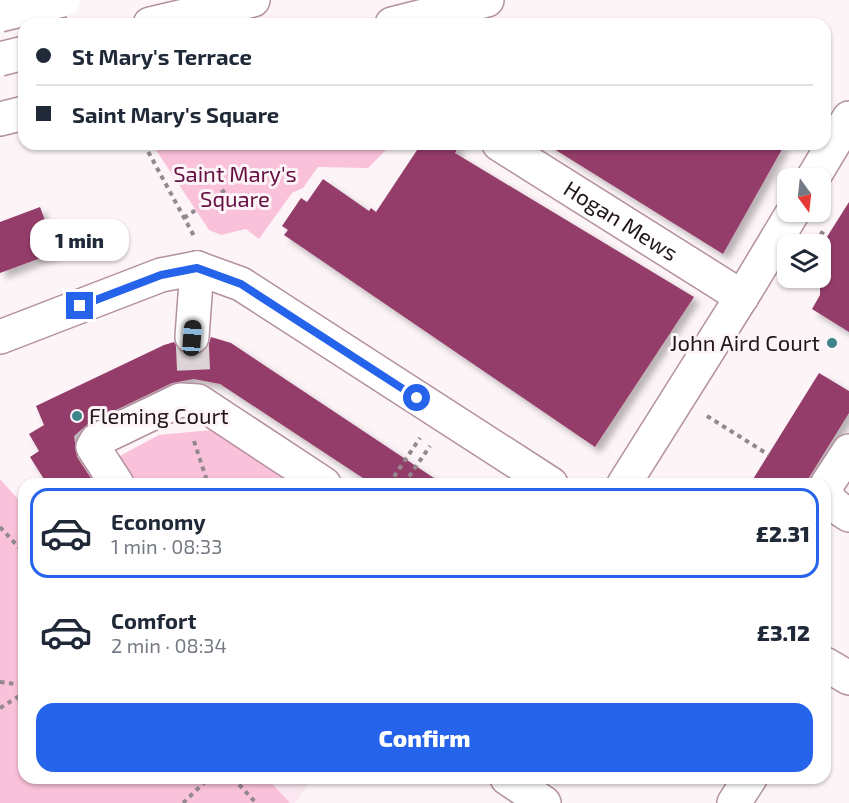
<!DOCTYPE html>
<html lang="en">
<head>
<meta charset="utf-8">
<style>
  :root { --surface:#fff; --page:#f2f2f3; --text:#1f2937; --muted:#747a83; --line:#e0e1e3; --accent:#2563eb }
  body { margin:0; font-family:"Exo 2",sans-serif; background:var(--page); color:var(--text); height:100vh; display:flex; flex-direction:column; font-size:22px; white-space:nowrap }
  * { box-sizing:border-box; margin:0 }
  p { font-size:20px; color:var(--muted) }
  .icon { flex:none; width:33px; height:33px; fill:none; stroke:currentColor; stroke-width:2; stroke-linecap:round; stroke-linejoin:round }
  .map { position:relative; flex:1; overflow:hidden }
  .details { position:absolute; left:18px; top:478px; width:813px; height:306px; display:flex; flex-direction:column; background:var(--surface); border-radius:18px; box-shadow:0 2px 4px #0004 }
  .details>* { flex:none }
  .banner { position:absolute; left:18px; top:18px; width:813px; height:132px; border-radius:18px; box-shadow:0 2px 4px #0004; display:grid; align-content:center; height:132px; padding:0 18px; background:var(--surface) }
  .needle { width:39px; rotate:165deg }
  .tools { position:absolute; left:777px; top:168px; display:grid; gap:12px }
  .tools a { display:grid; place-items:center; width:54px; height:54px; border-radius:12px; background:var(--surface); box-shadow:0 2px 4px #0004; font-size:30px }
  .end { position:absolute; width:27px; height:27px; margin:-14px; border:8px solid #2563eb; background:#fff; box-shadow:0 0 0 3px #fff }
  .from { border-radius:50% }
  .bubble { position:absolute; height:42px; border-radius:18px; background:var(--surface); box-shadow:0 2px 4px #0004; font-size:20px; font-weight:800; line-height:42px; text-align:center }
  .car { position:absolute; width:18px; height:36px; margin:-18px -9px; border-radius:8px; box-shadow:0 0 4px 2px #0007; background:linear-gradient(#222 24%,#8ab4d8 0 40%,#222 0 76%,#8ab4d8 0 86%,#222 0) }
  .banner b { display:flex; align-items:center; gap:21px; height:57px; font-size:22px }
  .banner b+b { border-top:2px solid var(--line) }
  .banner i { width:15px; height:15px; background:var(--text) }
  ul { padding:10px 0 0; list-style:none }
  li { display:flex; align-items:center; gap:18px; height:90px; margin:0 12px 9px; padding:0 6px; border:3px solid transparent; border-radius:18px }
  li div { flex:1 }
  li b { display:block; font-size:22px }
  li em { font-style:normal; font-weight:800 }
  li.current { border-color:var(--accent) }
  li>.icon { width:54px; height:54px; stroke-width:1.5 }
  .primary-button { display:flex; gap:12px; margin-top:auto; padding:12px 18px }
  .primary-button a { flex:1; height:69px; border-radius:18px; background:var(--accent); color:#fff; font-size:24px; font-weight:800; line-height:69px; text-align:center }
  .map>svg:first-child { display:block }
  .built { fill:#fae7ef }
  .green { fill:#fac1da }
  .building { fill:#953d6a; filter:url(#shadow) }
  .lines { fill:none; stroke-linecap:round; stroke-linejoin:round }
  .minor-tunnel { stroke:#dbd3d6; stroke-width:33; stroke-dasharray:33 16; stroke-linecap:butt }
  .minor-casing { stroke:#b3909f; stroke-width:36 }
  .major-casing { stroke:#b3909f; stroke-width:36 }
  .highway-casing { stroke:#b3909f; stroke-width:36 }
  .path { stroke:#93888d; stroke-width:4; stroke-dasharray:4.5 4.5; stroke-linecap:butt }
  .minor { stroke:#fff; stroke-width:33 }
  .major { stroke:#fff; stroke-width:33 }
  .highway { stroke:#fff; stroke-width:33 }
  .highway-bridge-casing { stroke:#b3909f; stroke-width:36; stroke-linecap:butt }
  .highway-bridge { stroke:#fff; stroke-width:33 }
  .route { stroke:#2563eb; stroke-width:8 }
  .poi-dot { fill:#3d858a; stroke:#fcf4f7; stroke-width:2 }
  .labels { text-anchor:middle; stroke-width:6; stroke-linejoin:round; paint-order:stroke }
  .park-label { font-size:22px; fill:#650f41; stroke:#fcf4f7 }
  .street-label { font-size:22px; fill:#22151b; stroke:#fcf4f7 }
  .poi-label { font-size:22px; fill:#22151b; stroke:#fcf4f7; text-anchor:end }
</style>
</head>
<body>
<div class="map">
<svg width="849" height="803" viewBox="0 0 849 803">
  <defs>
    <filter id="shadow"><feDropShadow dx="5.5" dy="5.5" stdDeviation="3" flood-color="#0004"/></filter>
  </defs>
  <rect width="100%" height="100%" fill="#fcf4f7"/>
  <path class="built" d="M268,779H312L295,803H290Z"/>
  <path class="green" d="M152,144H392L368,168L318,167L303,188L292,193L259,239L246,229L221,235L209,230Z
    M222,429L298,484H133L116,458L159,435Z
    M0,479L24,506V778L268,779L290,803H0Z"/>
  <path class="building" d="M421,144H460L455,153L694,297L595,447L284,235L288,230L282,226L301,198L307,202L323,179L369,211L371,208L376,212Z
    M546,144H785L723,254Z
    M849,202V332L812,309L820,295V248Z
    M40,207L57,252L0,273V222Z
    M211,337L231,343L443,484H372L220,384L194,379L172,383L89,423L74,436L77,457L95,484H47L30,457L39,451L29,434L44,425L36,406L164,345L174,342L182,353L191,356L200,354L208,347Z
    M819,373L849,391V413L805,484H750Z"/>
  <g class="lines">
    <path class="minor-tunnel" d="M192,337L194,379"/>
    <g class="minor-casing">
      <g id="minor">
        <path id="s1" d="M499,144L742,297"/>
        <path d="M813,178L849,118"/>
        <path d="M197,268L241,284L551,484"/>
        <path d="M0,337L161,275L197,268"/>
        <path d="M192,337L197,268"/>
        <path d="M849,451L828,483C823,500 836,507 849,515"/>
        <path d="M117,484L93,447L97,440L180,400L198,401L324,484"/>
        <path d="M624,484L751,282L793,212"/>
        <path d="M825,664L849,678"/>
        <path d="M507,778L544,803"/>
        <path d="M734,803L750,778"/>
      </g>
    </g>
    <g class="major-casing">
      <path id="major" d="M392,24L487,0
        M0,119L24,113"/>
    </g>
    <g class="highway-casing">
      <path id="highway" d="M150,24L253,0"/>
    </g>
    <path class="path" d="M628,22L631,24
      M144,144L194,236
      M184,218L228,188
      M820,232L828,236
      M707,416L769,455
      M194,441L208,484
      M389,484L420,438
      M404,484L430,446
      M0,527L24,553
      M0,682L24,685
      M0,708L24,693
      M233,778L256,803
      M183,803L209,778"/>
    <use href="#minor" class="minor"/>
    <use href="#major" class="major"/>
    <use href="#highway" class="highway"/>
    <g class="highway-bridge-casing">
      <path id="highway-bridge" d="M0,15L63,0
        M0,59L24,53"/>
    </g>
    <use href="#highway-bridge" class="highway-bridge"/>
  </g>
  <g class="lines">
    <path class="route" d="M80,306L161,275L197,268L241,284L417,398"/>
  </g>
  <g class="poi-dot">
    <circle cx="832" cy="343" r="6"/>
    <circle cx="77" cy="416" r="6"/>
  </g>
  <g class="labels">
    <g class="park-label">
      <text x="235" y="182">Saint Mary's<tspan x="235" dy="25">Square</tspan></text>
    </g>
    <g class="street-label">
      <text dy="8" stroke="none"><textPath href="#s1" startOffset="144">Hogan Mews</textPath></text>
    </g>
    <g class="poi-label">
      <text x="820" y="351">John Aird Court</text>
      <text x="89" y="424" text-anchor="start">Fleming Court</text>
    </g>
  </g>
</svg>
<div class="tools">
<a><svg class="needle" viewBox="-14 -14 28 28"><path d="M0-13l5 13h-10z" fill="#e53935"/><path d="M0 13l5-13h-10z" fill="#747a83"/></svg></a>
<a><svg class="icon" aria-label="layers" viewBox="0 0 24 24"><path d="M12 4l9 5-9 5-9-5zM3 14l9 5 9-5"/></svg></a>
</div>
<i class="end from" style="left:417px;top:398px"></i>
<i class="end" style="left:80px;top:306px"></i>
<div class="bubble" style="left:30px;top:219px;width:99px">1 min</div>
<i class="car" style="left:192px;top:338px;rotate:4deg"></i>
<div class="banner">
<b><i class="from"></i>St Mary's Terrace</b>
<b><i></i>Saint Mary's Square</b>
</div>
<section class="details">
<ul>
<li class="current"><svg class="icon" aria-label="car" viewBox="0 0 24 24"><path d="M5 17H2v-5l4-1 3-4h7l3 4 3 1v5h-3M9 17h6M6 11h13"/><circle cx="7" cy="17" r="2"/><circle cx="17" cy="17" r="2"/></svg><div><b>Economy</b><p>1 min · 08:33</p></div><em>£2.31</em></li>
<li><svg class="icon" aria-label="car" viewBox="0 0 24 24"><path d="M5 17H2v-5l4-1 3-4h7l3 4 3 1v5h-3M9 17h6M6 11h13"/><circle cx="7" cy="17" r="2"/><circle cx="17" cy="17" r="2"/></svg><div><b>Comfort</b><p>2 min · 08:34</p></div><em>£3.12</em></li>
</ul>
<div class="primary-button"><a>Confirm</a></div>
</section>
</div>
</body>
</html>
